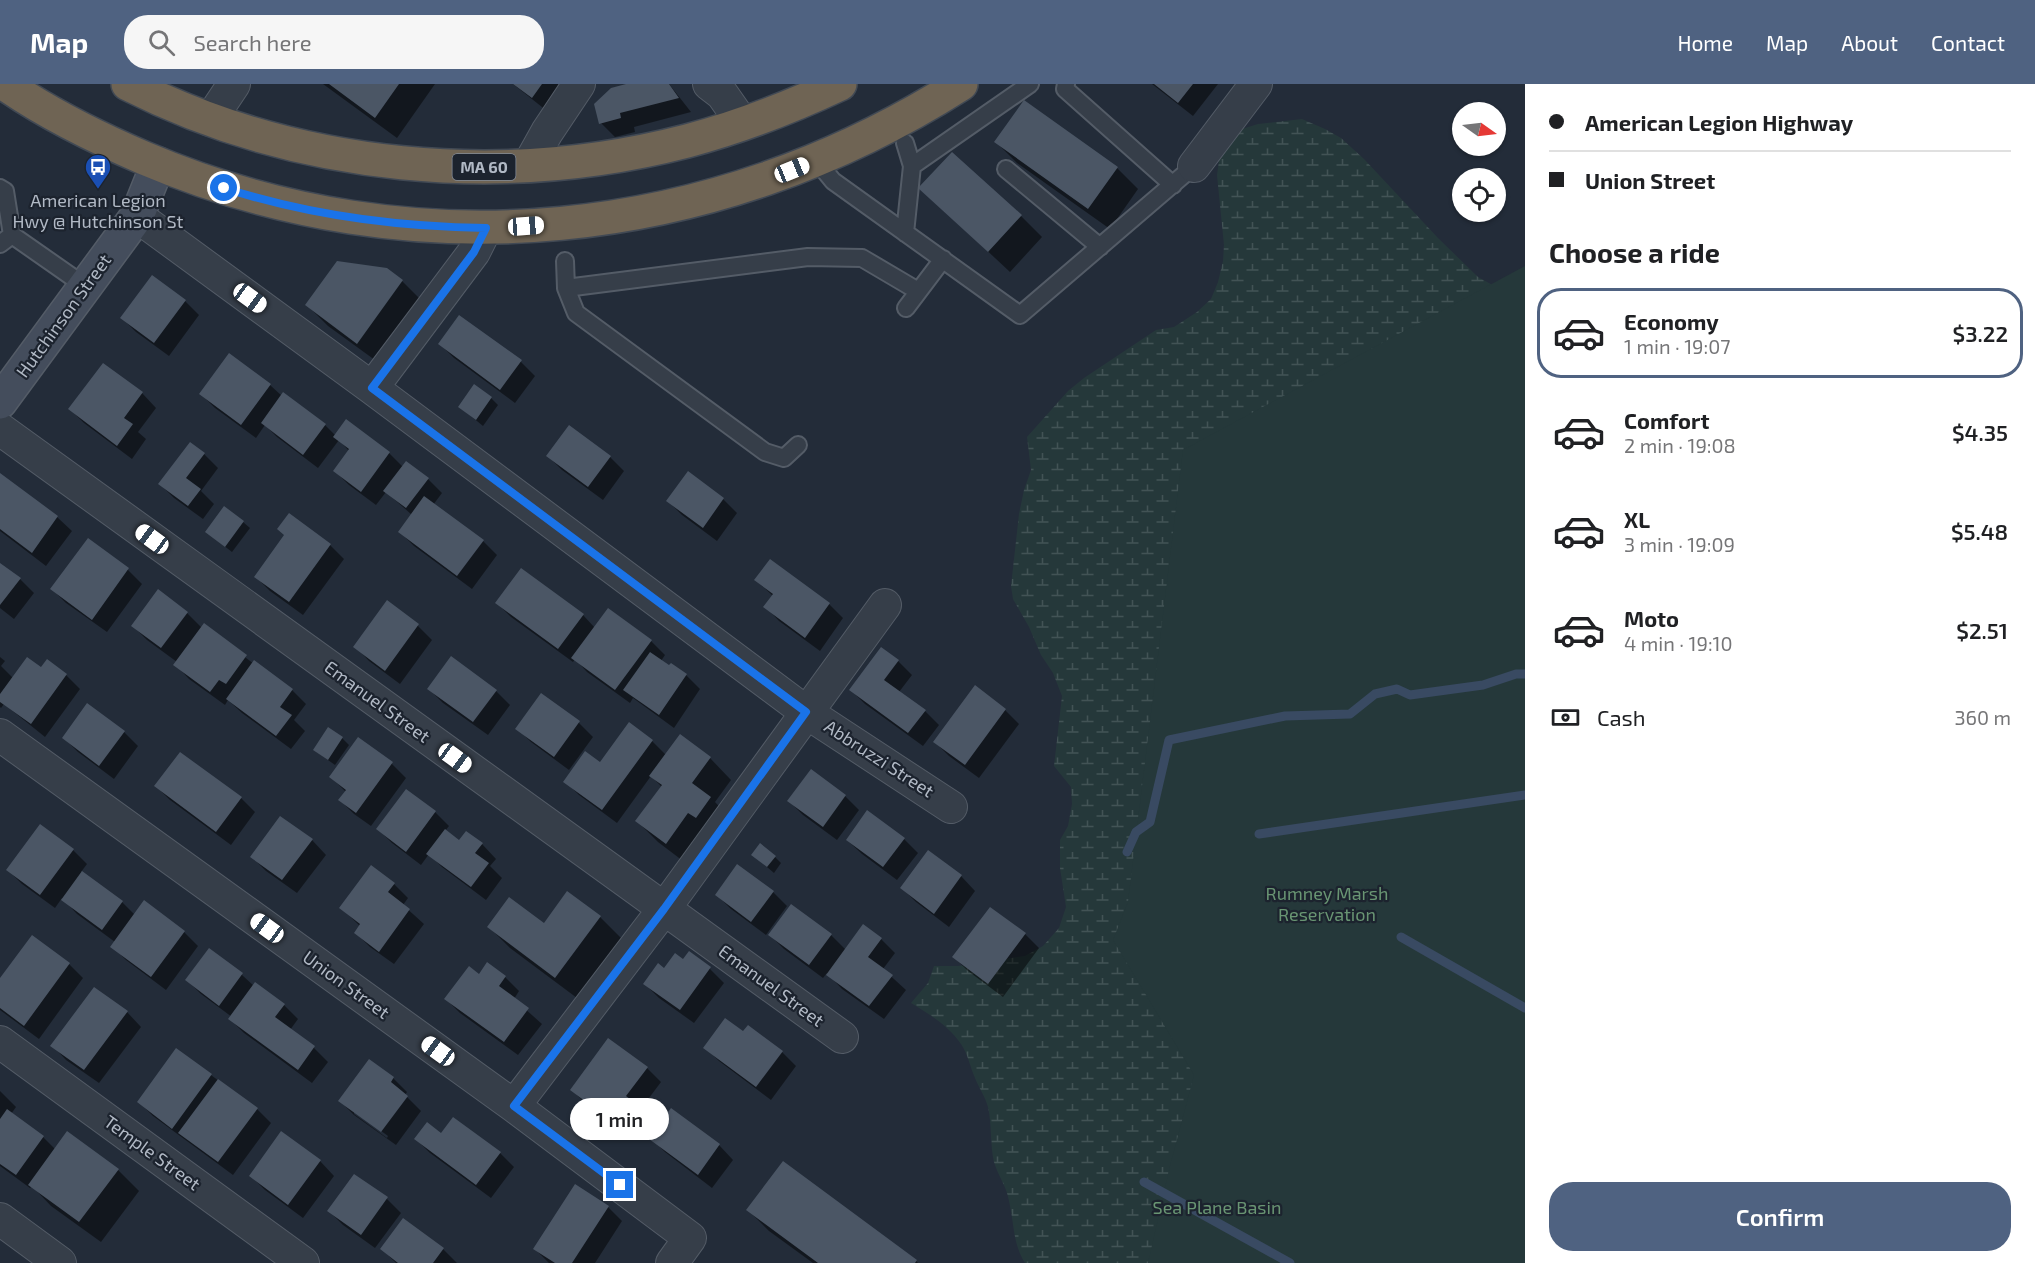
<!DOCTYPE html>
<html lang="en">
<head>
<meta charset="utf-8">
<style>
  :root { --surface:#fff; --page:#f6f6f6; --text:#202124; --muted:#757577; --line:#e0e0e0; --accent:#4f6281 }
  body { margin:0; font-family:"Exo 2",sans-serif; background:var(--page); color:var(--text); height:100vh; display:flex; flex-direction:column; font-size:22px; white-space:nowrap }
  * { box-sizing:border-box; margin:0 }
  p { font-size:20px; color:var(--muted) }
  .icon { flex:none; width:33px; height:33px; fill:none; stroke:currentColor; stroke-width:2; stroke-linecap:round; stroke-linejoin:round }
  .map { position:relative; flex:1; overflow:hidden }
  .panel { display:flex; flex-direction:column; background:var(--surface); width:510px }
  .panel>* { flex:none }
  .hud { display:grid; align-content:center; height:132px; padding:0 24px; background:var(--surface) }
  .needle { width:39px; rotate:104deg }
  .tools { position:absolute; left:1452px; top:18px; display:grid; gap:12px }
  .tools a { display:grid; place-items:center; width:54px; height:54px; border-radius:50%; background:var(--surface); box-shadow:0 2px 4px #0004; font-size:30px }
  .end { position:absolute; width:27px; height:27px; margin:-14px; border:8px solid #1a73e8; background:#fff; box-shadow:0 0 0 3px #fff }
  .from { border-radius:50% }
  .bubble { position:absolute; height:42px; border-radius:21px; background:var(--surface); box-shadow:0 2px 4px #0004; font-size:20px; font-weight:600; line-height:42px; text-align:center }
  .car { position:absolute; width:18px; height:36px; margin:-18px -9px; border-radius:8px; box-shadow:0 0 4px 2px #0007; background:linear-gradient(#fff 24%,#345 0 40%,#fff 0 76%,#345 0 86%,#fff 0) }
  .hud b { display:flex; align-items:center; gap:21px; height:57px; font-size:22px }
  .hud b+b { border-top:2px solid var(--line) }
  .hud i { width:15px; height:15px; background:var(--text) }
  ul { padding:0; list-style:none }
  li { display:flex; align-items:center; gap:18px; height:90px; margin:0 12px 9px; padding:0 12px; border:3px solid transparent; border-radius:24px }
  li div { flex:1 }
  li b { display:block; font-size:22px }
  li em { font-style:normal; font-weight:600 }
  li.on { border-color:var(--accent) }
  li>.icon { width:54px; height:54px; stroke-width:1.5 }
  h2 { padding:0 24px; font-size:27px; line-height:72px }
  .pay { display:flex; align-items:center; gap:15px; height:66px; padding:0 24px; font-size:22px }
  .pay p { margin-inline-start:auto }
  .primary-button { display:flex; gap:12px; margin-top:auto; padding:12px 24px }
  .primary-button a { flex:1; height:69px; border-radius:24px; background:var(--accent); color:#fff; font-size:24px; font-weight:600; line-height:69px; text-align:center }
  header { display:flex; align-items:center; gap:36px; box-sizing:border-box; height:84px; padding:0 30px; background:var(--accent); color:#fff }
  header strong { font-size:28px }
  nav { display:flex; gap:33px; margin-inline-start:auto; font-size:21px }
  .search { width:420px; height:54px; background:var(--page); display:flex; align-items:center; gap:15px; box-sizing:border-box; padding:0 21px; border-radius:24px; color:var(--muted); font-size:22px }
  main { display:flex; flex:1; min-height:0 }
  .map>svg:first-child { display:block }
  .wetland { fill:url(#wetland-marsh) }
  .park { fill:#25383a }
  .shadow { fill:#0007; fill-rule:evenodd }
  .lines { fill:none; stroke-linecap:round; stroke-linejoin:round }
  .stream { stroke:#394a62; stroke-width:9 }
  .building { fill:#4b5665 }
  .lane-casing { stroke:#545c67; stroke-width:20 }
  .street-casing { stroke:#545c67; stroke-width:34 }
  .secondary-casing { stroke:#545c67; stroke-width:36 }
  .highway-casing { stroke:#414954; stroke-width:36 }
  .lane { stroke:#363e49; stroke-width:16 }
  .street { stroke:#363e49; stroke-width:32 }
  .secondary { stroke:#444d5c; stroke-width:33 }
  .highway { stroke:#6f6454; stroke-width:33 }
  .route { stroke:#1a73e8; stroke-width:8 }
  .labels { text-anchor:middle; stroke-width:4.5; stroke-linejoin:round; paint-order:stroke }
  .shield { fill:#1c232e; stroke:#848c98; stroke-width:1.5 }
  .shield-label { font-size:16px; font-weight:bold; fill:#b1b9c5 }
  .poi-label { font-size:18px; fill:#b1b9c5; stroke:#1c232e }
  .street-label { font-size:18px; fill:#b1b9c5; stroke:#1c232e }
  .park-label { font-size:18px; fill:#699573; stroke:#1c232e }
</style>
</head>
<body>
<header>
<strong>Map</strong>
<div class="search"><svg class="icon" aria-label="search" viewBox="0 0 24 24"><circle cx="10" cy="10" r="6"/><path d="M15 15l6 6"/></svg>Search here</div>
<nav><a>Home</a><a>Map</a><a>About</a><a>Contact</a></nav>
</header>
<main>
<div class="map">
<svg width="1525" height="1179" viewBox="0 0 1525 1179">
  <defs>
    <pattern id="wetland-marsh" width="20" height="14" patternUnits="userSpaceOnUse" patternTransform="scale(1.5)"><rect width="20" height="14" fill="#25383a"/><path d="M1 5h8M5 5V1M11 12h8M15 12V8" fill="none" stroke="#425355"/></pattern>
  </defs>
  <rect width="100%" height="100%" fill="#232c39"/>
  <path class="wetland" d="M1302,35L1325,45L1341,54L1364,75L1438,154L1478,193L1525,219V1179H1025C1013,1161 1014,1138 1009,1117C1007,1103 998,1092 994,1078C990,1061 992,1041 988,1023C985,1012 979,1004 975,994C970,983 968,970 961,960C949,942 929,930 911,919L928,899L934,882H958L1025,872L1043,862L1059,844L1066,823L1060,784V756L1068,742L1072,720L1071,703L1054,682L1062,612L1053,589L1041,571L1029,543L1013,515L1011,502L1019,430L1024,406L1031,386L1027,353L1068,307L1084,294L1156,246L1174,243L1197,228L1211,215L1218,198L1223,177L1224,161L1217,91L1221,63L1228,51L1242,45L1258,40Z"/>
  <path class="park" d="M1525,182V1179H1148L1170,1082L1194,991L1113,856L1128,818L1183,366Z"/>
  <path class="shadow" d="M323,0H435L397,54Z
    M513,0H566L547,27Z
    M627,0H669L691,28L634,43L635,48L615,53L601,39Z
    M1152,0H1218L1193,32Z
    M996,58L1117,84L1138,105L1110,145L1017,79Z
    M920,104L1021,132L1042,153L1010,188Z
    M386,185L402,197L423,218L379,279L328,242L307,221Z
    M185,217L199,231L169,272L136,248L122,234Z
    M440,260L521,278L535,292L515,319L454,274Z
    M229,271L270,301L282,312L283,310L325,341L336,352L346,337L389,369L403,383L428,395L442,409L433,421L483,457L497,471L472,505L414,462L400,448L412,431L386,408L376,421L349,401L335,387L349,367L339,356L318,384L277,353L265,341L256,354L215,324L201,310Z
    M142,309L156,324L138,348L146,355L132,375L84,339L70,325Z
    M491,314L498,321L483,342L460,323Z
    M569,343L610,373L624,387L603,416L562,386L548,372Z
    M204,370L218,384L201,407L214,420L203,435L174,414L160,400Z
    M0,391L57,433L72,447L46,482L0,447Z
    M723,415L737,429L717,457L682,431L668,417Z
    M289,431L330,461L344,475L303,531L270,507L256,493L286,452Z
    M243,438L250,444L232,468L214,454Z
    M88,456L128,486L142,500L107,548L66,519L52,505Z
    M771,477L829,520L843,534L820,567L779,537L765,522L773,512L756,496Z
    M0,480L20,495L34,509L14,535L0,524Z
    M387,519L418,542L432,556L400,600L369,577L355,562Z
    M497,519L583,531L595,544L651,557L665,571L661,577L686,591L700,605L674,644L633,614L630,619L587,588L575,575L573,578L511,533Z
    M187,529L202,544L204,542L254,580L292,606L306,620L294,636L305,647L291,665L242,629L228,616L225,621L189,595L175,580L177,578L147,556L133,542Z
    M0,573L5,577L1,582L13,594L41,585L47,577L66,591L80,605L45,653L4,620L1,624L0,623Z
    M898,577L912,591L899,608L925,627L939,641L923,662L865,620L851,606Z
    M429,605L496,607L510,621L488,651L443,619Z
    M541,611L579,639L593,653L569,686L531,658L517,644Z
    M1005,626L1019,640L979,694L949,672L935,658Z
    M629,641L652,657L666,671L680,652L710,674L731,696L715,718L731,735L687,780L658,758L637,737L662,703L651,692L617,739L579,711L565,697L601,680Z
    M124,648L138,662L114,695L78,668L64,654Z
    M342,654L349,661L335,681L314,666Z
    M358,655L392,680L406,694L371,742L354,730L340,716L346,708L331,693Z
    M156,702L241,714L255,728L231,761L170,716Z
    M845,712L859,726L837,756L803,731L789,717Z
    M435,728L449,742L445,747L459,758L482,760L496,775L490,782L502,794L486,816L442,783L429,770L421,781L392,759L378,745Z
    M904,755L918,769L897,796L862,770L847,756Z
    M312,756L326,771L297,809L266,787L252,773Z
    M73,766L87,780L81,788L122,818L135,831L184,848L198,862L166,906L126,876L112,862L115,858L77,830L62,814L55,824L22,800L8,786Z
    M929,768L961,792L975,807L949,843L916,818L902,804Z
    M753,771L775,773L781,779L774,789Z
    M738,782L773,808L787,822L766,851L731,825L717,811Z
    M394,800L408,814L403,821L424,840L394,880L370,863L356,849L360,842L341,824Z
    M990,825L1025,850L1039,864L1003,913L968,887L954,873Z
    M600,833L621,854L577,914L510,864L489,843L544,841Z
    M864,842L881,855L895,869L883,885L906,906L884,935L842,905L827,889L823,894L784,865L770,851H831L846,866Z
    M209,866L242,891L254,902L284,921L298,935L290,946L314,964L328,978L312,999L244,949L230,935L232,933L201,910L187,896Z
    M689,869L710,885L724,899L694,939L659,914L645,900L665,886L684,877Z
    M69,880L83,894L39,955L0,926V897Z
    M487,880L505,893L519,907L514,915L542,940L518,971L460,929L446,915L479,892Z
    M127,928L141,943L99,999L66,976L52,961Z
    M743,950L782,968L796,982L771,1016L719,977L705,963Z
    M177,966L257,1025L271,1039L233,1091L153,1032L139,1018Z
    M647,984L661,998L640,1026L647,1034L632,1054L586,1020L572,1006Z
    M393,994L407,1008L405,1011L421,1027L396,1061L354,1031L340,1017ZM354,1027L388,1052L387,1054L354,1030Z
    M0,1007L16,1023L11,1030L43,1053L56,1066L118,1086L139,1107L101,1158L51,1122L32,1102L30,1104L0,1082Z
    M671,1026L719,1061L733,1076L712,1104L665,1068L651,1054Z
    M282,1049L320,1077L334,1092L303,1134L265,1106L251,1092Z
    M442,1051L500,1069L514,1083L491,1114L430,1069L416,1055Z
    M387,1115L401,1129L375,1164L343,1141L329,1127Z
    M608,1123L622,1137L595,1179H549L535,1165Z
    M748,1126L916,1177L918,1179H813L769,1147Z
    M382,1165H443L457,1179H396Z"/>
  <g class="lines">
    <path class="stream" d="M1259,750L1525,711
      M1127,768L1136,748L1150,738L1169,656L1285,632L1350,630L1375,610L1397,605L1410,611L1483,601L1516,590H1525
      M1401,853L1525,924
      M1144,1098L1290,1179"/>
  </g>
  <path class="building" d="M329,0H399L375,34Z
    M513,0H542L532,14Z
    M626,0H669L679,14L620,29L621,34L599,40L594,20L611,4Z
    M1154,0H1193L1178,19Z
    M1024,16L1118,83L1088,125L994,58Z
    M952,68L1022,131L988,168L918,104Z
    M337,177L387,184L403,196L357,260L305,221Z
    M152,191L186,216L154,259L120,234Z
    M459,231L522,276L500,306L438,260Z
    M229,269L271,300L241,341L199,310Z
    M103,279L143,308L124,334L133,340L117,362L68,325Z
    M474,300L492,313L476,336L458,323Z
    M283,308L326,340L303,371L261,339Z
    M346,335L390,368L361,408L333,387L349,365L333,353Z
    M569,341L611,372L588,403L546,372Z
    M190,358L205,369L186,394L201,405L188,422L158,400Z
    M406,377L429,394L406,424L383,407Z
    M688,387L724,414L703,444L666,417Z
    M0,389L58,432L32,469L0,445Z
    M424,412L484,456L457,492L398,448Z
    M224,422L244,437L225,463L205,448Z
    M289,429L331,460L289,518L254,493L284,451L277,445Z
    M88,454L129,484L92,536L50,505Z
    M770,475L830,519L805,554L763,523L773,510L754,496Z
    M0,479L21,494L0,521Z
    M521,484L584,530L558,565L495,519Z
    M158,505L188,528L161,564L131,542Z
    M387,516L419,540L385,587L353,563Z
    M608,524L652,556L615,606L571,574Z
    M204,539L247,571L226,600L219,596L210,608L173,581Z
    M881,563L899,576L884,596L926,626L908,649L849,606Z
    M650,568L669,581L671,579L687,590L659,631L623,606Z
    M451,572L497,606L473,638L427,605Z
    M27,573L41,583L47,575L67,590L31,640L0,618V610Z
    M254,576L293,605L280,623L292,631L276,652L226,615Z
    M975,601L1006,625L965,681L933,658Z
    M541,609L580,637L554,673L515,645Z
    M87,619L125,647L99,682L62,654Z
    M629,638L653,656L602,726L563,698L585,667L600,678Z
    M328,643L343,653L328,676L313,666Z
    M680,650L711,673L692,699L711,713L696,734L688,729L666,760L635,737L662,701L649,692Z
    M358,653L393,678L356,729L338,716L346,706L329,693Z
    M180,668L242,713L216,748L154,702Z
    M811,685L846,711L823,743L787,717Z
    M406,705L436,727L406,768L376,745Z
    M867,726L905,754L883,783L846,756Z
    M280,732L313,755L282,796L250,773Z
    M40,740L74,765L40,811L6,786Z
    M445,745L459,756L466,747L483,759L475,769L489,779L471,803L426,770Z
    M760,759L776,772L767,783L751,771Z
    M928,766L962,791L934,830L900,804Z
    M737,780L774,807L751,838L715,811Z
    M371,781L395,799L388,808L410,825L379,868L354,849L360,840L339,824Z
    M82,787L123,817L102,846L61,816Z
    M567,807L601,832L555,894L487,843L509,813L544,839Z
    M144,816L185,847L151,893L110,863Z
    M791,820L832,850L809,881L768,851Z
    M990,823L1026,849L988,900L952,873Z
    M863,840L882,854L868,873L893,891L869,922L826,891Z
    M32,851L70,879L24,942L0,924V894Z
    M209,864L243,889L219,922L185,896Z
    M689,867L711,883L680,926L643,900L658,879L664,884L675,869L683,875Z
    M487,878L506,892L499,902L529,924L504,958L444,915L469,882L479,890Z
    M255,898L285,920L275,933L315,962L298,986L228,935Z
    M94,903L128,927L84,986L50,962Z
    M725,934L743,947L748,941L783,967L756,1003L703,964Z
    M608,954L648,983L626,1012L634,1018L617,1041L570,1006Z
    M176,964L212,990L172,1045L137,1018Z
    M369,975L394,993L391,998L408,1012L381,1048L338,1017Z
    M218,995L258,1024L218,1078L178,1049Z
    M671,1024L720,1060L698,1091L649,1055Z
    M7,1025L44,1052L16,1091L0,1080V1035Z
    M453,1033L501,1068L476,1101L414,1055L427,1038L441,1049Z
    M67,1047L119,1085L79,1138L28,1101Z
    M281,1047L321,1076L288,1121L249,1092Z
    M783,1077L917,1176L915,1179H818L746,1126Z
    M354,1090L388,1113L361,1151L327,1127Z
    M575,1100L609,1122L572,1179H555L533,1165Z
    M403,1134L444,1164L433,1179H398L380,1165Z"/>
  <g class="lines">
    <g class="lane-casing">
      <path id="lane" d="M1066,0L1065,5L1173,101
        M905,59L912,82
        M816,76L833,97L1020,231L1194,82
        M1006,85L1100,163
        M0,104L5,107L12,151L85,202
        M905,149L912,82L1030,0
        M0,160L12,151
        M565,177L566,204L576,229L765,368L784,374L798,361
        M566,204L808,173L862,174L918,207
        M906,224L943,175"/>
    </g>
    <g class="street-casing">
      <path id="street" d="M709,0L722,10L743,40
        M210,36L234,0
        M528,82L547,48L579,0
        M1194,82L1256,0
        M137,132L372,304L806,628L951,723
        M372,304L474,168L486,144
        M0,345L842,953
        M0,651L514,1022L690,1154L672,1179
        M0,958L303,1179
        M514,1022L664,825L885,521
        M0,1135L60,1179"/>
    </g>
    <g class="secondary-casing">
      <path id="secondary" d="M0,318L137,132L158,80"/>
    </g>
    <g class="highway-casing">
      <path id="highway" d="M5,0C48,30 95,53 144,74C415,189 713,158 961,0
        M128,0C298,86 502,105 687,57C740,43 791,23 840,0"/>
    </g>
    <use href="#lane" class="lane"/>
    <use href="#street" class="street"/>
    <use href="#secondary" class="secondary"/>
    <use href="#highway" class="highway"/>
  </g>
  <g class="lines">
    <path class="route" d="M224,104C308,131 398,143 486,144L474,168L372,304L806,628L664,825L514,1022L620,1101"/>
  </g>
  <defs>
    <g id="bus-pin" transform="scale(1.35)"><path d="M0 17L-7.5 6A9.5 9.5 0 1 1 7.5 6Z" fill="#1a4fb4" stroke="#1c232e"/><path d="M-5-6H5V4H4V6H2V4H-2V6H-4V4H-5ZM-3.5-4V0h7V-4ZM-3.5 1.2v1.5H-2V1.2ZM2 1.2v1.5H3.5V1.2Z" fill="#fff"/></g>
  </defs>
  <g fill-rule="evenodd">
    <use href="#bus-pin" x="98" y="83"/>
  </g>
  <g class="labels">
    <rect class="shield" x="452.5" y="70" width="63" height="26" rx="4.5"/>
    <g class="shield-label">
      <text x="484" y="89">MA 60</text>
    </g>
    <g class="poi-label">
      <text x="98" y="123">American Legion<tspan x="98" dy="21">Hwy @ Hutchinson St</tspan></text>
    </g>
    <g class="street-label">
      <text transform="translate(64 232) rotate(-54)" y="6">Hutchinson Street</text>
      <text transform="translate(377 618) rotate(36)" y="6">Emanuel Street</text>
      <text transform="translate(879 675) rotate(33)" y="6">Abbruzzi Street</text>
      <text transform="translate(346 901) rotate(36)" y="6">Union Street</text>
      <text transform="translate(771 902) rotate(36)" y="6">Emanuel Street</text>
      <text transform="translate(152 1069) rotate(36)" y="6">Temple Street</text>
    </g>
    <g class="park-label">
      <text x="1327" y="816">Rumney Marsh<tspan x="1327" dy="21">Reservation</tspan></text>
      <text x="1217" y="1130">Sea Plane Basin</text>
    </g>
  </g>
</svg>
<div class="tools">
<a><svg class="needle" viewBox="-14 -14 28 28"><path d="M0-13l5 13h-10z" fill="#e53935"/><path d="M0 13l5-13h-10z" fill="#757577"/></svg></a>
<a><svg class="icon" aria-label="locate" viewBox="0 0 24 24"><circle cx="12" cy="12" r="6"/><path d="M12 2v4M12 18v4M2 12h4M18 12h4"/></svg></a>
</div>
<i class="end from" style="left:224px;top:104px"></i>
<i class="end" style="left:620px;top:1101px"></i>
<div class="bubble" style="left:570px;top:1014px;width:99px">1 min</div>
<i class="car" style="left:792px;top:86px;rotate:68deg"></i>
<i class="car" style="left:526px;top:142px;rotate:86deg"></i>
<i class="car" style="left:250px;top:214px;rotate:126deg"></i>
<i class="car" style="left:152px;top:455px;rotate:306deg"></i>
<i class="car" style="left:455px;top:674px;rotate:126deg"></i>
<i class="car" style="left:267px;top:844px;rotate:306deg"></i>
<i class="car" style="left:438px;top:967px;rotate:306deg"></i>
</div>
<section class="panel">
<div class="hud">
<b><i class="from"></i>American Legion Highway</b>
<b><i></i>Union Street</b>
</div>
<h2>Choose a ride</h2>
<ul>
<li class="on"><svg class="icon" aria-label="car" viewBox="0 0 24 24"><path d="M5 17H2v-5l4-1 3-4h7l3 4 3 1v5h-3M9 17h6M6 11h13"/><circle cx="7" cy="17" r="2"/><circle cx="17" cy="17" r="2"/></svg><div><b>Economy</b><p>1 min · 19:07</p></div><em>$3.22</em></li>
<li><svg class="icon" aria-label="car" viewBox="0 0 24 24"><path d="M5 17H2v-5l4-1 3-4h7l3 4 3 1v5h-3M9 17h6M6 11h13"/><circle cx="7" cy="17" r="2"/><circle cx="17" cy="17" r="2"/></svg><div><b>Comfort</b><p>2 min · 19:08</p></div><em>$4.35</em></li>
<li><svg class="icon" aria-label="car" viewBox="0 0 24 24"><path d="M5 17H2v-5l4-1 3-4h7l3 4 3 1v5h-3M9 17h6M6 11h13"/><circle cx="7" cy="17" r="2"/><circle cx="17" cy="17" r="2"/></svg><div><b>XL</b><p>3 min · 19:09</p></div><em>$5.48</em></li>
<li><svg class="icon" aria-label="car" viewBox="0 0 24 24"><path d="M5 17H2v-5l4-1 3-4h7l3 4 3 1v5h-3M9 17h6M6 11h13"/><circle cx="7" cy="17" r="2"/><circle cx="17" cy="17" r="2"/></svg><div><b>Moto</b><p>4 min · 19:10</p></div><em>$2.51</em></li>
</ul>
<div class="pay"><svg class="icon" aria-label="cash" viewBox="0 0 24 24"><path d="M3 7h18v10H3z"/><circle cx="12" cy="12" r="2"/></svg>Cash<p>360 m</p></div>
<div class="primary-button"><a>Confirm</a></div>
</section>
</main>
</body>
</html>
